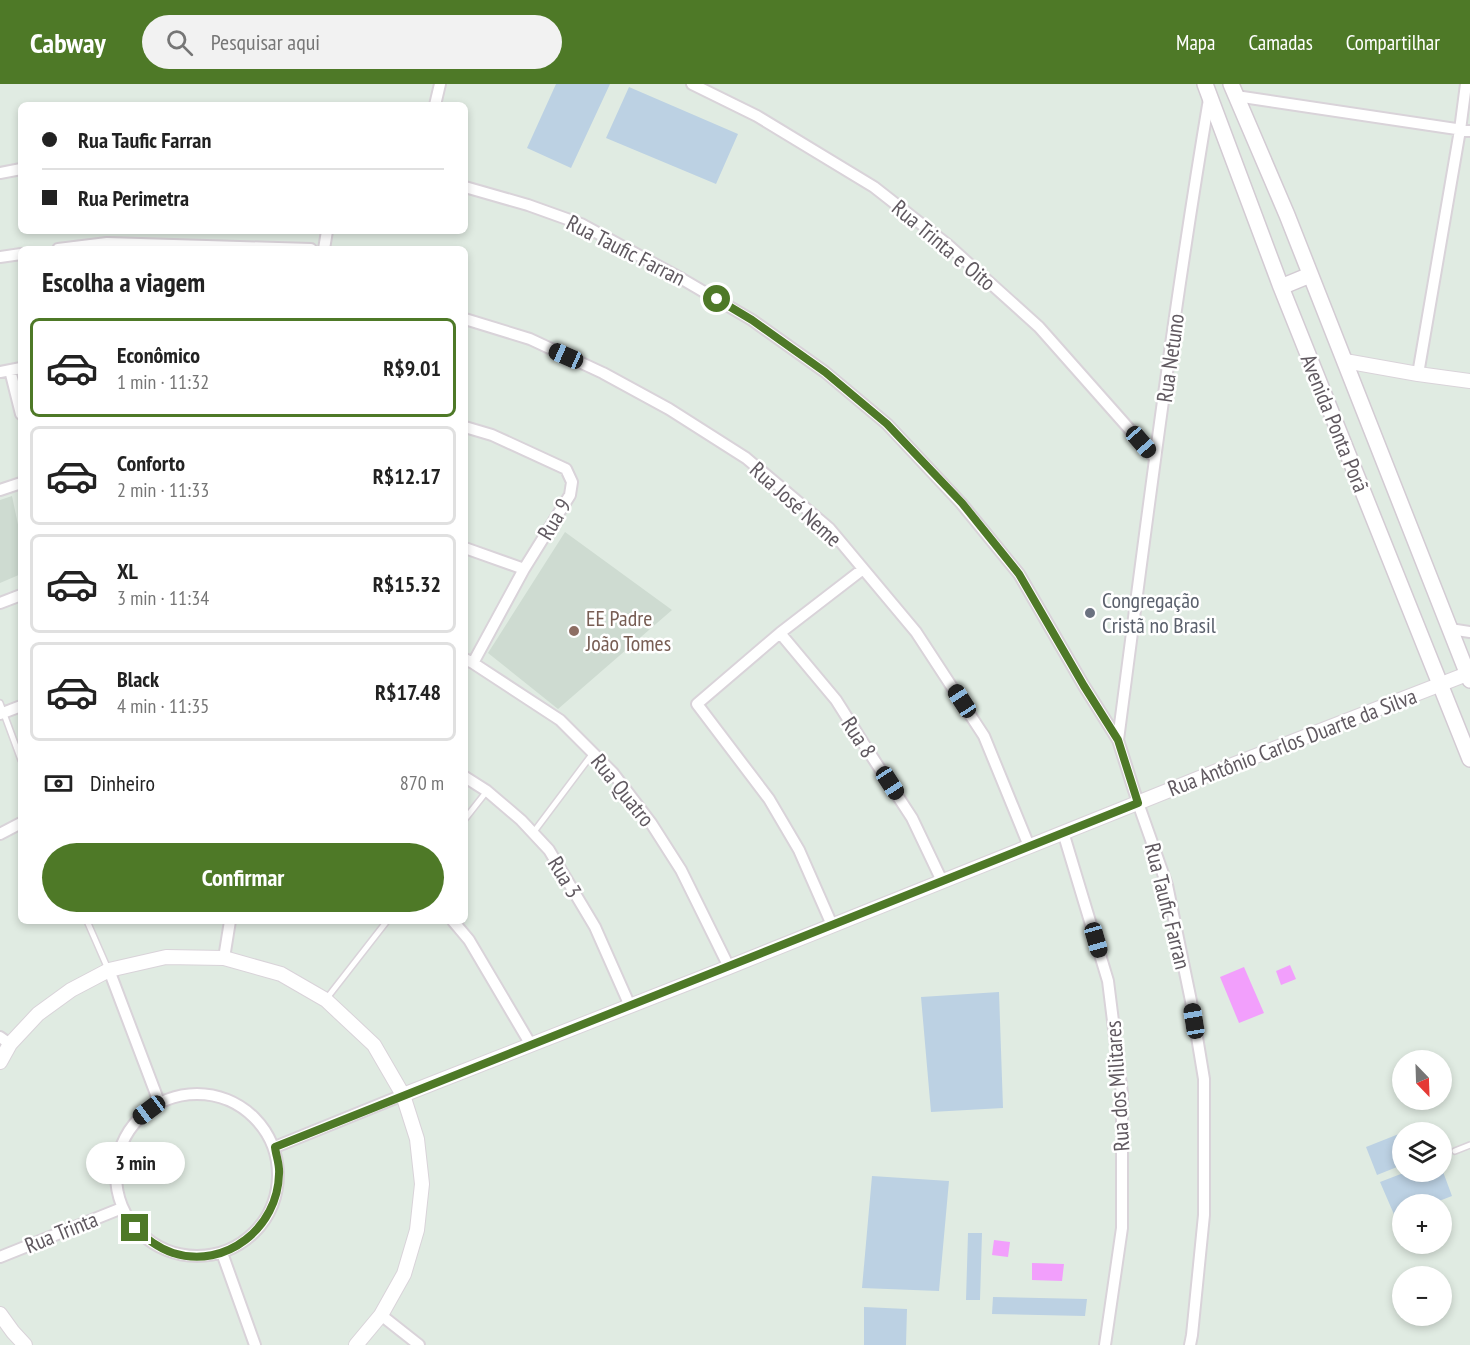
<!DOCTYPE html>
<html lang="pt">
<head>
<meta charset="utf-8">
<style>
  :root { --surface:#fff; --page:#f2f2f2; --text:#222; --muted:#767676; --line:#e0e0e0; --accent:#4e7927 }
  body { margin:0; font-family:"PT Sans Narrow",sans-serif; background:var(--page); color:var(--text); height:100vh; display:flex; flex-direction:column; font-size:22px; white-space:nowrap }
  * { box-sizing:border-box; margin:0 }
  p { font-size:20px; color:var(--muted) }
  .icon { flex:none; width:33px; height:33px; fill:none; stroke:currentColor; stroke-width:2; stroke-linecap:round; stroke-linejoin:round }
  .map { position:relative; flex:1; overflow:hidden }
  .side { position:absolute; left:18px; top:162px; width:450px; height:678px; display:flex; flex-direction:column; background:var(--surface); border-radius:9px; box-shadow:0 3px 9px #0003 }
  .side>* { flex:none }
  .hud { position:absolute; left:18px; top:18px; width:450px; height:132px; border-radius:9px; box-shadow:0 3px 9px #0003; display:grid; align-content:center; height:132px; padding:0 24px; background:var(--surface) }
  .needle { width:39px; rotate:157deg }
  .tools { position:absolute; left:1392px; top:966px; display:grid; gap:12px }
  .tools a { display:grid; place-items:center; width:60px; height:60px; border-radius:50%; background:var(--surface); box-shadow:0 3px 9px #0003; font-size:30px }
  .end { position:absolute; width:27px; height:27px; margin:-14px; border:8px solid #4e7927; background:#fff; box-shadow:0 0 0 3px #fff }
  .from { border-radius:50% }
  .bubble { position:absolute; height:42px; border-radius:21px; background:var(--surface); box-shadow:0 3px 9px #0003; font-size:20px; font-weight:700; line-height:42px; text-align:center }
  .car { position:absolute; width:18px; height:36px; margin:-18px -9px; border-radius:8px; box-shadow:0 0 4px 2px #0007; background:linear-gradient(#222 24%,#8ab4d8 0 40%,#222 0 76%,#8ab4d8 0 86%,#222 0) }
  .hud b { display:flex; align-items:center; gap:21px; height:57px; font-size:22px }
  .hud b+b { border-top:2px solid var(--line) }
  .hud i { width:15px; height:15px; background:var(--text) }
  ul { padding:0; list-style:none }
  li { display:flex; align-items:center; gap:18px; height:99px; margin:0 12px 9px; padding:0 12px; border:3px solid var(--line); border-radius:9px }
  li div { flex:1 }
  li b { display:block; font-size:22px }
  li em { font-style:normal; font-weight:700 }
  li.active { border-color:var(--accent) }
  li>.icon { width:54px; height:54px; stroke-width:1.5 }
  h2 { padding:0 24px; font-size:27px; line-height:72px }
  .pay { display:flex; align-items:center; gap:15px; height:66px; padding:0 24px; font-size:22px }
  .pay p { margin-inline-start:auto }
  .cta { display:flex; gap:12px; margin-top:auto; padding:12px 24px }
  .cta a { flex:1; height:69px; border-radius:36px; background:var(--accent); color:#fff; font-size:24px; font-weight:700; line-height:69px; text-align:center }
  header { display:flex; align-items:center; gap:36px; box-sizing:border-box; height:84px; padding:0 30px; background:var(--accent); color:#fff }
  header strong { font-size:28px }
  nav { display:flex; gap:33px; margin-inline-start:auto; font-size:21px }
  .search { width:420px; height:54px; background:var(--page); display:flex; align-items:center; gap:15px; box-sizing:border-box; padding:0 21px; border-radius:33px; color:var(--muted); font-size:22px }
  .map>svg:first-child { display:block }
  .education { fill:#cedbd1 }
  .green { fill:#bcd1e3 }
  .water { fill:#f29ffc }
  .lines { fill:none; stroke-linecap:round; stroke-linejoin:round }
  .service-casing { stroke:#d9d3d9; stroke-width:8 }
  .minor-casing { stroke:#d9d3d9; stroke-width:14 }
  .tertiary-casing { stroke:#d9d3d9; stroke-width:16 }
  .secondary-casing { stroke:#d3cbd3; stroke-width:18 }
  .service { stroke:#fff; stroke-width:5 }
  .minor { stroke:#fff; stroke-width:10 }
  .tertiary { stroke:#fff; stroke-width:14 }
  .secondary { stroke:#fff; stroke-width:15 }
  .route { stroke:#4e7927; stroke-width:8 }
  .worship-dot { fill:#6b7280; stroke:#fff; stroke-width:2 }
  .education-dot { fill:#8d6e63; stroke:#fff; stroke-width:2 }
  .labels { text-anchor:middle; stroke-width:5; stroke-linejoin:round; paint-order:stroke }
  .street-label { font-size:22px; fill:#605960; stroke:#fff }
  .worship-label { font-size:22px; fill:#5b616d; stroke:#fff; text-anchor:start }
  .education-label { font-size:22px; fill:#785e54; stroke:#fff; text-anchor:start }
</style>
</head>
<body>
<header>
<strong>Cabway</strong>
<div class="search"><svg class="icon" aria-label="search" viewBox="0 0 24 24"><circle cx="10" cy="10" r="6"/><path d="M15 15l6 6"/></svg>Pesquisar aqui</div>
<nav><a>Mapa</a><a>Camadas</a><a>Compartilhar</a></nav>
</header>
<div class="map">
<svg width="1470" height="1261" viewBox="0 0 1470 1261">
  <rect width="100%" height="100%" fill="#e0ebe2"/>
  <path class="education" d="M12,412L21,455V490L0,499V416Z
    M565,448L672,526L558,625L488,569Z"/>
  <path class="green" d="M556,0H610L571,84L527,64Z
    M629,3L738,50L716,100L606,54Z
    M999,908L1003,1024L931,1028L921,913Z
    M1424,1040L1428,1048H1402V1081L1377,1091L1366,1063Z
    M1442,1085L1452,1112L1431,1120H1402V1132L1396,1135L1380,1098L1406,1088H1442Z
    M872,1092L949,1097L939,1207L862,1204Z
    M968,1149H982L980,1216H966Z
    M993,1213L1087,1215L1085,1232L992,1230Z
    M864,1223L907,1225L906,1261H864Z"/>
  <path class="water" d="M1290,881L1296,895L1281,901L1276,887Z
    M1244,883L1264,929L1239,939L1220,893Z
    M994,1156L1010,1158L1008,1173L992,1171Z
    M1032,1179L1064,1180L1062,1197L1032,1196Z"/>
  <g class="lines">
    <g class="service-casing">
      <path id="service" d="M0,619L21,676
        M465,735L487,707
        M533,749L593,669
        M87,837L108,885
        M327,914L387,837
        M1455,1067L1470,1061"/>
    </g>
    <g class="minor-casing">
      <path id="minor" d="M692,0L757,32L874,103L948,161L1039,243L1155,374
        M1236,12L1470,47
        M435,21L440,0
        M0,89L21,85
        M465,103L528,121L581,140L682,195L752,236L825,288L887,340L961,419L1019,490L1084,602L1118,656L1138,719L1167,801L1191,917L1204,995V1131L1192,1251L1190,1261
        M58,165L107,159L311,165
        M324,165L327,147
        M0,173L21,170
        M465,235L530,255L603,289L669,325L746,374L829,444L916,548L984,652L1029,762
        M10,286L21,330
        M0,288L21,284
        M1418,290L1460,46L1466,0
        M465,343L492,351L566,385L572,398L570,411L524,485L473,579
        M0,406L21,399
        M465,464L524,485
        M0,519L21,511
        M1450,545L1470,548
        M780,549L836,616L867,665L912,734L942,797
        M465,575L473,579L560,636L613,689L651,739L681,786L729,883
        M0,630L21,622
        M1118,656C1146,442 1173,228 1209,15
        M465,693L487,707L521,736L549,766L595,843L630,922
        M1063,748L1108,897L1122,1009V1144L1105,1261
        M0,750L21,739
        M453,837L469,856L531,961
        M832,841L799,766L769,715L697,620L780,549L863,485
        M224,874L230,837
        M109,886L159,1018
        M0,953L10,960
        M116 1091a81 81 0 1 1 162 0a81 81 0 1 1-162 0Z
        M275,1063L403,1011
        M222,1169L255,1261
        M0,1173L122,1124
        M381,1231L419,1261"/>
    </g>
    <g class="tertiary-casing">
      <path id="tertiary" d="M1345,277L1418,290L1470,297
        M0,978L10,960L38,930L71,906L109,886L166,873L224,874L281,890L326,916L374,961L403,1011L417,1055L422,1100L417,1146L404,1190L381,1231L356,1261
        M403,1011L729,883L1217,687L1467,590
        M0,1230L13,1248L25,1261"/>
    </g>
    <g class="secondary-casing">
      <path id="secondary" d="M1205,0L1281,203L1470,675
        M1231,0L1287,131L1470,596
        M1281,203L1310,191"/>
    </g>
    <use href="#service" class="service"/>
    <use href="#minor" class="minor"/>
    <use href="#tertiary" class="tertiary"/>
    <use href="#secondary" class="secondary"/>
  </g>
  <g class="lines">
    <path class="route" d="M135,1144C147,1155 158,1164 173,1169C226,1186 278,1143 279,1090C280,1081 276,1072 275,1063L1138,719L1118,656L1084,602L1019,490L962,419L887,340L825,288L752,236L717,215"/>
  </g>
  <circle class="worship-dot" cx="1090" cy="529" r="6"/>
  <circle class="education-dot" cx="574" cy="547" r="6"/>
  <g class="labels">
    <g class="street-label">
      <text transform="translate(944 161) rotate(40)" y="8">Rua Trinta e Oito</text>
      <text transform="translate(626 166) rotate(27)" y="8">Rua Taufic Farran</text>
      <text transform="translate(1170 274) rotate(-82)" y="8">Rua Netuno</text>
      <text transform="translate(1335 339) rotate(68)" y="8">Avenida Ponta Porã</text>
      <text transform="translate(796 420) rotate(42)" y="8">Rua José Neme</text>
      <text transform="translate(554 435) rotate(-59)" y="8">Rua 9</text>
      <text transform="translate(859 653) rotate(57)" y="8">Rua 8</text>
      <text transform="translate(1292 658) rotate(-21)" y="8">Rua Antônio Carlos Duarte da Silva</text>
      <text transform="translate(623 706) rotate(51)" y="8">Rua Quatro</text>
      <text transform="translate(565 793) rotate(59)" y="8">Rua 3</text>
      <text transform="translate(1168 822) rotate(76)" y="8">Rua Taufic Farran</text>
      <text transform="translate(1117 1002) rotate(-94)" y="8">Rua dos Militares</text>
      <text transform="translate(61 1148) rotate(-22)" y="8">Rua Trinta</text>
    </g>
    <g class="worship-label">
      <text x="1102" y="524">Congregação<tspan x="1102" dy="25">Cristã no Brasil</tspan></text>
    </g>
    <g class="education-label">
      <text x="586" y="542">EE Padre<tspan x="586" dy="25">João Tomes</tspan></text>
    </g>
  </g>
</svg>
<div class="tools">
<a><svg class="needle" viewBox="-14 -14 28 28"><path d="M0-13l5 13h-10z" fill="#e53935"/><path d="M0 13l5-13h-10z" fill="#767676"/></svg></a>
<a><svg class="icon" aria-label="layers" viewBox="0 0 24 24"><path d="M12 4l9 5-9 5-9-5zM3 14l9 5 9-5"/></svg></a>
<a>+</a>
<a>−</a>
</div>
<i class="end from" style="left:717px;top:215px"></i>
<i class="end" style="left:135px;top:1144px"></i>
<div class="bubble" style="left:86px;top:1058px;width:99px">3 min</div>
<i class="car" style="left:566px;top:272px;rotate:294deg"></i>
<i class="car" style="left:1141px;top:358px;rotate:139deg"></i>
<i class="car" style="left:962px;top:617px;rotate:327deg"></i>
<i class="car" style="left:890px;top:699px;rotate:147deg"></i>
<i class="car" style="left:1096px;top:856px;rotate:164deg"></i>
<i class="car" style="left:1194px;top:937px;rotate:351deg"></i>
<i class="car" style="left:149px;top:1026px;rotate:233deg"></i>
<div class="hud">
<b><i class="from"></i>Rua Taufic Farran</b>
<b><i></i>Rua Perimetra</b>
</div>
<section class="side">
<h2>Escolha a viagem</h2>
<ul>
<li class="active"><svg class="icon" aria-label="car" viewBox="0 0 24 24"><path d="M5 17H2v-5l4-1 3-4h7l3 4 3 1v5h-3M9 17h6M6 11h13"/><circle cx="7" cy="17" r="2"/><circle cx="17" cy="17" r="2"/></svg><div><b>Econômico</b><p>1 min · 11:32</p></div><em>R$9.01</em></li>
<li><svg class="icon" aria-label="car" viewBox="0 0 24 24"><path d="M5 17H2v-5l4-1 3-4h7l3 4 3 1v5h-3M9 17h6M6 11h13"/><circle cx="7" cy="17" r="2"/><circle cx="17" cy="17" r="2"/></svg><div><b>Conforto</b><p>2 min · 11:33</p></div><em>R$12.17</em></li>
<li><svg class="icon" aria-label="car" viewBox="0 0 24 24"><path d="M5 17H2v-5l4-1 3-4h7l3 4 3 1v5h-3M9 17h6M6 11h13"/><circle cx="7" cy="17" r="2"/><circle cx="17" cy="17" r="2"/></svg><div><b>XL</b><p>3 min · 11:34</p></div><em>R$15.32</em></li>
<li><svg class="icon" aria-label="car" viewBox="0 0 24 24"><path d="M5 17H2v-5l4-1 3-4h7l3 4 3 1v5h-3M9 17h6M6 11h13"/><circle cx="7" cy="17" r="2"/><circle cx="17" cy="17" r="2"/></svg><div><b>Black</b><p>4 min · 11:35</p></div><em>R$17.48</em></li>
</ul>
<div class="pay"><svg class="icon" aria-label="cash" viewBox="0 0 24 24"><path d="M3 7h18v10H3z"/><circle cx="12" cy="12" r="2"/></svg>Dinheiro<p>870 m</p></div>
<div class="cta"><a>Confirmar</a></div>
</section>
</div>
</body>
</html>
